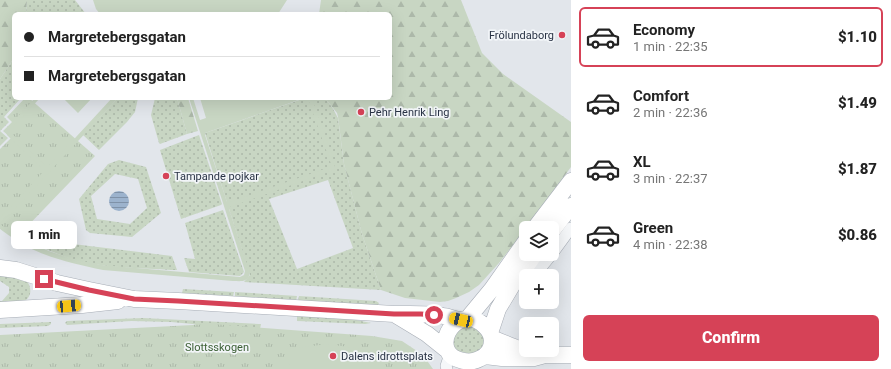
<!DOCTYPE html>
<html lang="en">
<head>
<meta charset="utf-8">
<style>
  :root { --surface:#fff; --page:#f6f6f6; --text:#222; --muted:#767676; --line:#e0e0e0; --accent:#d64257 }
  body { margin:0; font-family:Roboto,sans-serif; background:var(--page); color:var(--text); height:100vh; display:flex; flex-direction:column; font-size:15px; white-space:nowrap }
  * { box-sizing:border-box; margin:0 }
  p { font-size:13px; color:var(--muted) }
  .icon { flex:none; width:22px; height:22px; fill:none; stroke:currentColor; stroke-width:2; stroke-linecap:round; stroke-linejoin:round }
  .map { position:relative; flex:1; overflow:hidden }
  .drawer { display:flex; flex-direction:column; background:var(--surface); width:320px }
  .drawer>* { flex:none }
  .banner { position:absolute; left:12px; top:12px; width:380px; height:88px; border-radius:6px; box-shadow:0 4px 16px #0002; display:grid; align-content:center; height:88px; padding:0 12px; background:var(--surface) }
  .tools { position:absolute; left:519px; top:221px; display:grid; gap:8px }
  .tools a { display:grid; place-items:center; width:40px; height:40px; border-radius:6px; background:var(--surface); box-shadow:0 4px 16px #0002; font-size:20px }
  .end { position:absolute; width:18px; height:18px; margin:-9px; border:5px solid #d64257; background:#fff; box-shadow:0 0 0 2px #fff }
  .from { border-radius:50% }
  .bubble { position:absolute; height:28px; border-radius:6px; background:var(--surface); box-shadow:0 4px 16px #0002; font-size:13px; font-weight:800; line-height:28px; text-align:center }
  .car { position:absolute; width:12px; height:24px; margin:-12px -6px; border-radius:5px; box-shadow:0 0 3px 1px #0007; background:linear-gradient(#f5c518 24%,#345 0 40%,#f5c518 0 76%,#345 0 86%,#f5c518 0) }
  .banner b { display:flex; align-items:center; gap:14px; height:38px; font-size:15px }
  .banner b+b { border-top:1px solid var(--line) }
  .banner i { width:10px; height:10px; background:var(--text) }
  ul { padding:7px 0 0; list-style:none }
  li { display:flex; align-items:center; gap:12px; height:60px; margin:0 8px 6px; padding:0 4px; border:2px solid transparent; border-radius:6px }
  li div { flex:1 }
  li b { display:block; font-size:15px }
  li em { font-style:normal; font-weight:800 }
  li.selected { border-color:var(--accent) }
  li>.icon { width:36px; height:36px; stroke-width:1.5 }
  .primary-button { display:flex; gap:8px; margin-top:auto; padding:8px 12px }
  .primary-button a { flex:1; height:46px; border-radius:6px; background:var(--accent); color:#fff; font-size:16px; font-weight:800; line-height:46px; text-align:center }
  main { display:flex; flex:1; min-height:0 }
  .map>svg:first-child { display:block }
  .grass { fill:url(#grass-dots); fill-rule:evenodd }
  .forest { fill:url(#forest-firs) }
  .park { fill:url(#park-tufts) }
  .pitch { fill:#c8d6c3 }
  .water { fill:url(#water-rules) }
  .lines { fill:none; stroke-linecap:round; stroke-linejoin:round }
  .street-casing { stroke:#a7adb6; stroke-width:12 }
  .secondary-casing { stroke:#a7adb6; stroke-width:17 }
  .street { stroke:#f5f7f9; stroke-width:11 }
  .secondary { stroke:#fff; stroke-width:16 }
  .route { stroke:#d64257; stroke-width:5 }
  .poi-dot { fill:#d64257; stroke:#f2f5f8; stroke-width:1.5 }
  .labels { text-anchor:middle; stroke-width:3.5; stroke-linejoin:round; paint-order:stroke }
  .poi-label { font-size:11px; fill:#293345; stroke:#f2f5f8; text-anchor:start }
  .park-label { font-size:11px; fill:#3d6136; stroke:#f2f5f8 }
</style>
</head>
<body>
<main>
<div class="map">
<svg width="571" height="369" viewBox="0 0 571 369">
  <defs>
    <pattern id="grass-dots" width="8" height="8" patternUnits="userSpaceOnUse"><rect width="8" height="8" fill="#c8d6c3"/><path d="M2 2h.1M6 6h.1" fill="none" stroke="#acb8a9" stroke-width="1.8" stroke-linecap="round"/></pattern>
    <pattern id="forest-firs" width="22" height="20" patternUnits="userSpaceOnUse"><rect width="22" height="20" fill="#c8d6c3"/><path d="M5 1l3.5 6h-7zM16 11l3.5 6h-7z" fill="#acb8a9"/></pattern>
    <pattern id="park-tufts" width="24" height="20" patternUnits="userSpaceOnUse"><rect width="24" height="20" fill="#c8d6c3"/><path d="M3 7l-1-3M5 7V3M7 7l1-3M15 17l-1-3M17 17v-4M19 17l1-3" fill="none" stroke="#acb8a9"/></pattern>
    <pattern id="water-rules" width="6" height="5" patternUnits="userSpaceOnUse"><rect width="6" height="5" fill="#9cb3cd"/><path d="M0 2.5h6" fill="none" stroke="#7f92a8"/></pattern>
  </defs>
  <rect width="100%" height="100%" fill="#e2e6eb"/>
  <path class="grass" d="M27,0H75L86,14H26Z
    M14,58V98H21L4,117L9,122L0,131L8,138L0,146V79Z
    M118,98H138L135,112L127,122L99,150L83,135Z
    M155,98H177L187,134L160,144L159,143L151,115Z
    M305,98H325L332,107L338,118L344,164L362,234L381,290L244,282L250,275L205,133ZM328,180L353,248L297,269L269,199Z
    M199,135L222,204L221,205L181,219L160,150Z
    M119,160L146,167L161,213L132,237L90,233L86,230L79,199L108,164ZM115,174L138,179L147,208L130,224L97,219L91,196Z
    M223,210L244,272L240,276L189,272L184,258L195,259L185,223Z
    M40,240L172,256L177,270H171C142,268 111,268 82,262C66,258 51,251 35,245Z
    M0,274L27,281C32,289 32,297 23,302L0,304V301H2L9,293V287L0,281Z
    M183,289L234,292L233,296L182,293Z
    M235,292L297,296L296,301L235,296Z
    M299,296L376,301L379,303L378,305H370L298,301Z
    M297,316L351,319L371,323L365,324L297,321Z
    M143,318L259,324H261L260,329L218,332L193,324L171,322L131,321L67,325L65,323L67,321Z
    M51,322V324L48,326L0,328V324Z
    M469,326L475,328L484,335L485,344L481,350L470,354L458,351L452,345L454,330Z"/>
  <path class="forest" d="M0,0H27L26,14H14V58L0,79Z
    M321,0H461L482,53L503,74L571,122V167L517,240L499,263L479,285L469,292L456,298L448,301L440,302L405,298L381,290L362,234L344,164L338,117L337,113L325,98H390V14H319Z
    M177,98H188L198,131L187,134Z"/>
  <path class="park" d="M25,98H29L95,156L19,235L0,228V149L11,138L3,131L12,122L7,117Z
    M212,324L372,336L402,341L423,355L433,369H0V335Z"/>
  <path class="pitch" d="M93,0H287L278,14H100L96,9Z
    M35,98H40L12,128L10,132L46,166L52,163L112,98H118L1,224V225L30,243L49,251L73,259L101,265L240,277L244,275L245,271L189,98H193L200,120L206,118L200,98H304L205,133V135L227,202H230L330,167L331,164L308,99L306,98H312L330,149L335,167L334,170L328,172L230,207L229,209L250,273C248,283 240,281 233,281L103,270C80,265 56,260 34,250C22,245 11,237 0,229V218L43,172V169L11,139L7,135L6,131L8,127Z
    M63,98H92L78,113Z
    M328,344L369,350L379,354L385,369H290L286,349Z"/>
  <path class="water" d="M109 201a10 10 0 1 1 20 0a10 10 0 1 1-20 0Z"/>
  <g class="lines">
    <g class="street-casing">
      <path id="street" d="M552,254L571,228
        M528,276L539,270L552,254
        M447,369L446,366L450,354"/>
    </g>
    <g class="secondary-casing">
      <path id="secondary" d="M535,228L571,181
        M552,231L571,206
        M0,268L16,270L57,283L89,290L134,299L178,301L394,314C410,314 427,313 443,316C448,316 455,320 461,320C464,320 466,318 469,318C480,320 491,329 492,340C492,349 487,356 479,359C470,364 452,361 447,350C442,338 450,325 461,320
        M0,310L82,305L118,301
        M394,314L427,334L447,350
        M468,318L492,289L526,241
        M490,333L498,309L513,284L535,254
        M492,338C499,341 506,344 514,347C520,350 527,351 534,352
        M485,356L502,358H534L545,355H571"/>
    </g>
    <use href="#street" class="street"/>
    <use href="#secondary" class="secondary"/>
  </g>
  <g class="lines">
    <path class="route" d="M44,279L89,290L134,299L178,301L394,314H421L434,315"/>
  </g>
  <g class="poi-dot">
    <circle cx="562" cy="35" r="4"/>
    <circle cx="361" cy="112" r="4"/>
    <circle cx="166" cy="176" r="4"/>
    <circle cx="333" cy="356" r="4"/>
  </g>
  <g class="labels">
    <g class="poi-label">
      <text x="554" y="39" text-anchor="end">Frölundaborg</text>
      <text x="369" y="116">Pehr Henrik Ling</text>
      <text x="174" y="180">Tampande pojkar</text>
      <text x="341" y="360">Dalens idrottsplats</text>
    </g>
    <g class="park-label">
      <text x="217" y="351">Slottsskogen</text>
    </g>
  </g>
</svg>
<div class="tools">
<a><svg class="icon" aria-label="layers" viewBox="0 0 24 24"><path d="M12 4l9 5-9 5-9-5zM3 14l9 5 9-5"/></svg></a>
<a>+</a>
<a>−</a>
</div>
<i class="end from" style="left:434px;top:315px"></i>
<i class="end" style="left:44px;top:279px"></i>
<div class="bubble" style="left:11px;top:221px;width:66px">1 min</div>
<i class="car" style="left:69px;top:306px;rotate:85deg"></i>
<i class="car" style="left:461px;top:320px;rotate:283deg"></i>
<div class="banner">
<b><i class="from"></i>Margretebergsgatan</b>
<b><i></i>Margretebergsgatan</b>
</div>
</div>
<section class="drawer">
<ul>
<li class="selected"><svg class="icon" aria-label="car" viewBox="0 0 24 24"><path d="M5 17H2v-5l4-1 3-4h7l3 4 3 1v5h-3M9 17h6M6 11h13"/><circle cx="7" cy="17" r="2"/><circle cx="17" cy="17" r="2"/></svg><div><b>Economy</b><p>1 min · 22:35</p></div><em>$1.10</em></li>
<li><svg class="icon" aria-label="car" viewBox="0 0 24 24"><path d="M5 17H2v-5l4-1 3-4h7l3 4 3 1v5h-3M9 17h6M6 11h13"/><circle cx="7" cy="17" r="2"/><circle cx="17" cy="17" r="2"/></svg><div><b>Comfort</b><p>2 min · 22:36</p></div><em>$1.49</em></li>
<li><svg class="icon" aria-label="car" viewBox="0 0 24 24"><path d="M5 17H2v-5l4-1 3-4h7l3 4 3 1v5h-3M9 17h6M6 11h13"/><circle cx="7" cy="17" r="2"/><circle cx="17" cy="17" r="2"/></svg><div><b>XL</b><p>3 min · 22:37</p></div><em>$1.87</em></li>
<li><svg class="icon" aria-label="car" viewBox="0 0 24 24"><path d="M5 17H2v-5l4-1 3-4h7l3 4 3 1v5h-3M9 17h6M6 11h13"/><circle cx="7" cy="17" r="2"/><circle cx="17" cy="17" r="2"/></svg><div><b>Green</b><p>4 min · 22:38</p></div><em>$0.86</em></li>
</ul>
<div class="primary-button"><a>Confirm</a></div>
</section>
</main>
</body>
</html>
